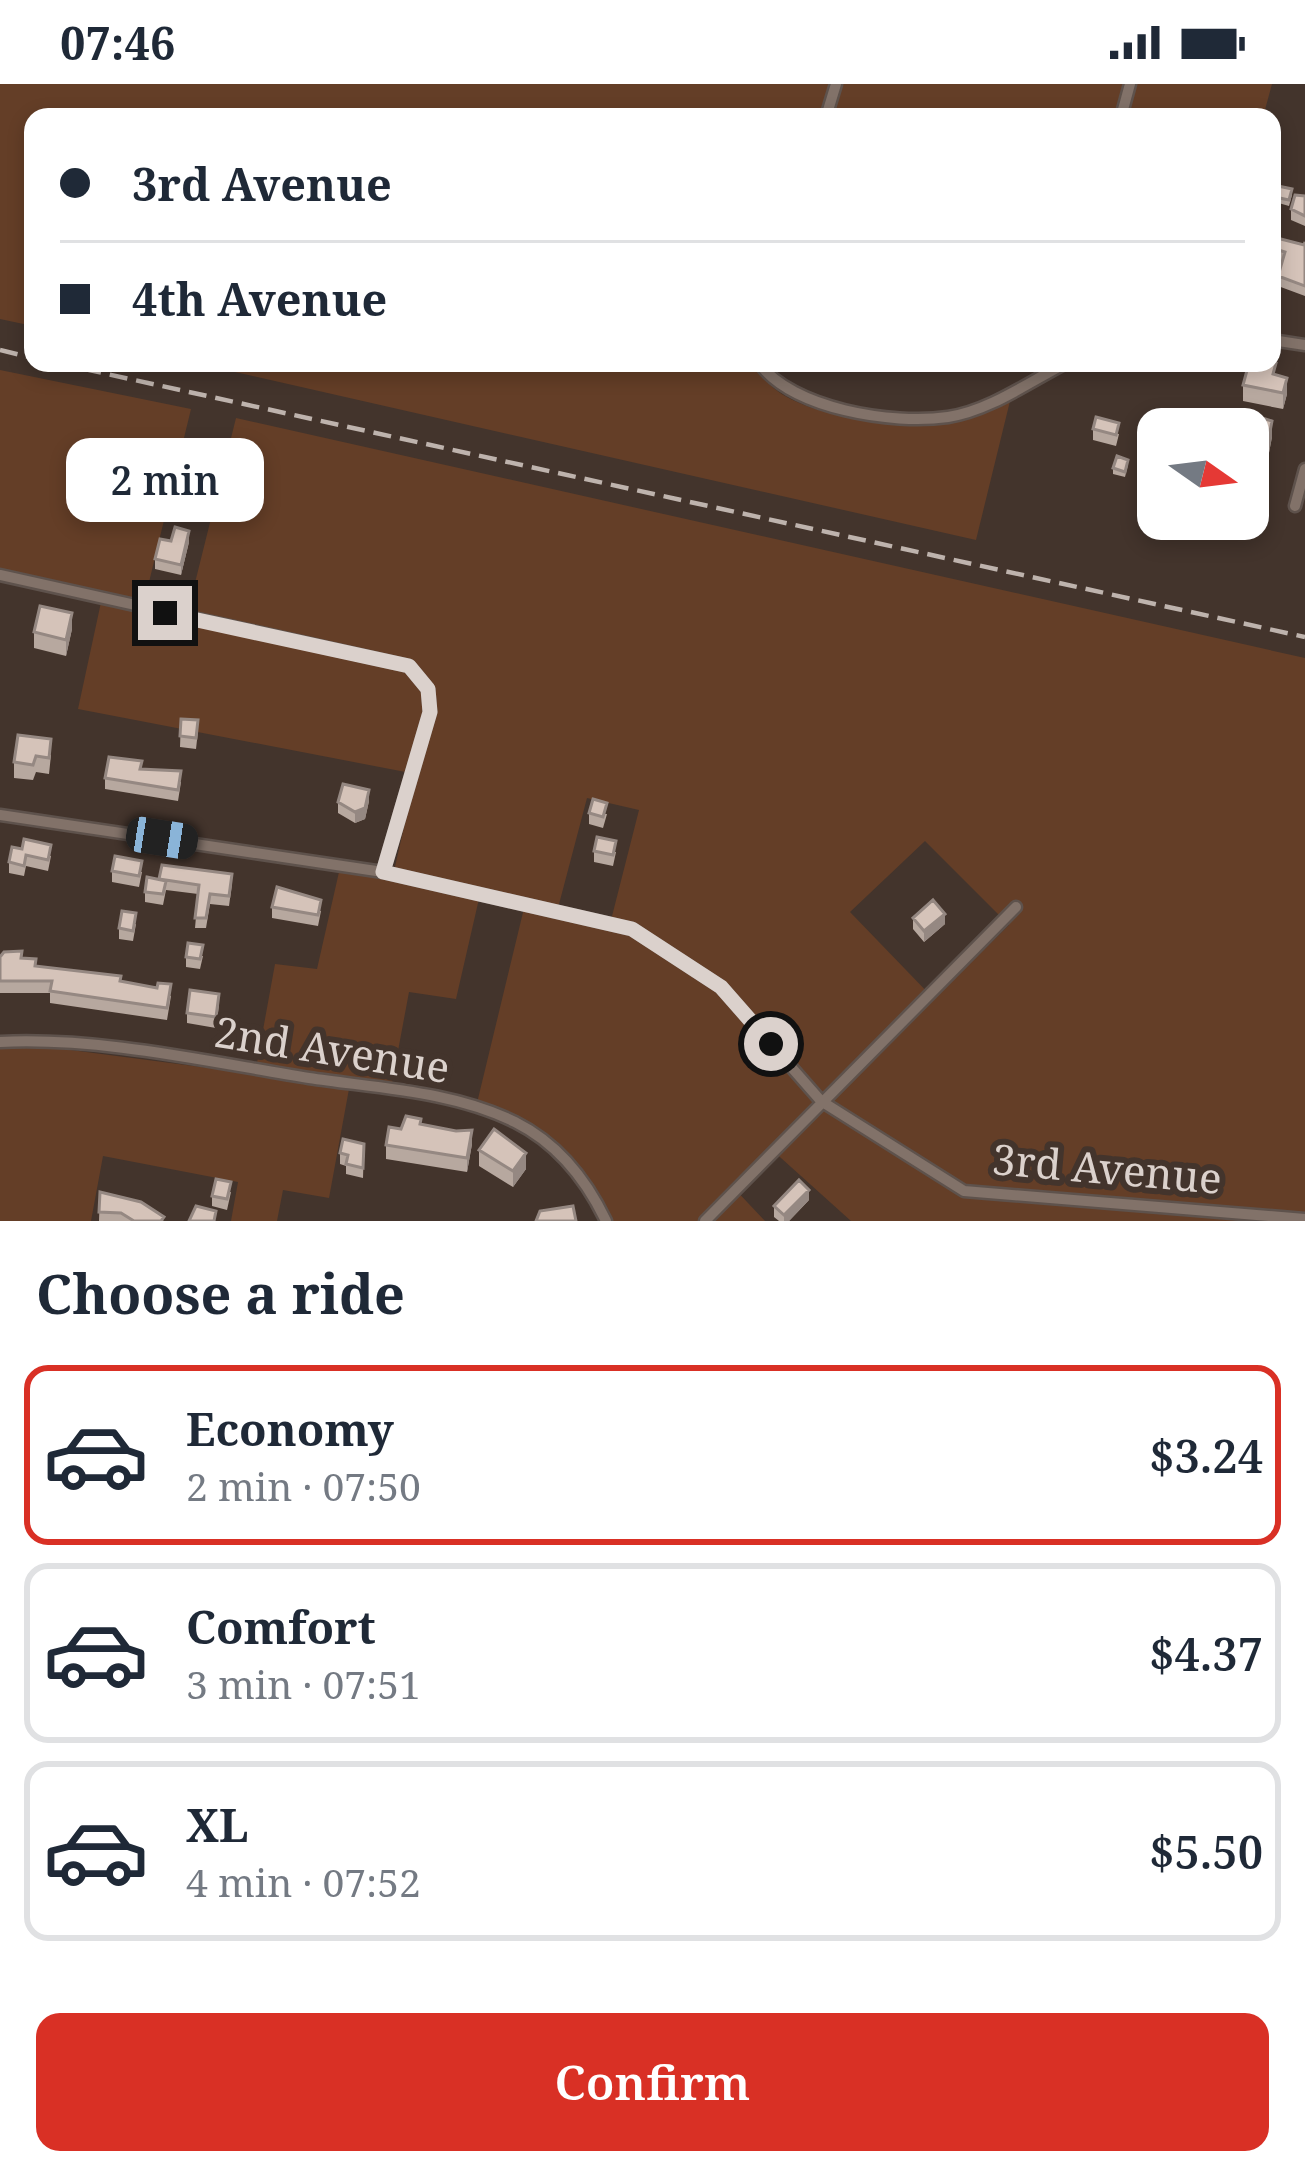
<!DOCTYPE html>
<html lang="en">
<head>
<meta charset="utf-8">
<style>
  :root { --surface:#fff; --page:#f2f2f3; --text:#1f2937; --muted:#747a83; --line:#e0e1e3; --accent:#d93025 }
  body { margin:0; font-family:"Noto Serif",serif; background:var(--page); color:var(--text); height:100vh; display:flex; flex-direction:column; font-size:45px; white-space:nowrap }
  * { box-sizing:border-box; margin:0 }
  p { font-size:39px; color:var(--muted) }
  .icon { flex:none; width:66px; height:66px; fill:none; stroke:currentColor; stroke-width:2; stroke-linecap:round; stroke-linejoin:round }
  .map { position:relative; height:1137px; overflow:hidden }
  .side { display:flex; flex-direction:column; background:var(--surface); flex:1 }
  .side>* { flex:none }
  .top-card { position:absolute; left:24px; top:24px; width:1257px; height:264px; border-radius:24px; box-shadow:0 6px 18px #0003; display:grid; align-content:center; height:264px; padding:0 36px; background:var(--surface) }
  .needle { width:78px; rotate:104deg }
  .fabs { position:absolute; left:1137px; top:324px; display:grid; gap:24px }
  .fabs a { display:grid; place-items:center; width:132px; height:132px; border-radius:24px; background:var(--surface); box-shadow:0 6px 18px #0003; font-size:60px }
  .end { position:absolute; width:54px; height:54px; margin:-27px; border:15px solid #dbd1cc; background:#111; box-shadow:0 0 0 6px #111 }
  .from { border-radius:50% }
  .bubble { position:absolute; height:84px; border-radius:24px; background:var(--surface); box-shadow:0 6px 18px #0003; font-size:39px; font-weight:600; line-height:84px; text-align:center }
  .car { position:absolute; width:36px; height:72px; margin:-36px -18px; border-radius:15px; box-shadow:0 0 9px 3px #0007; background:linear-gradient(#222 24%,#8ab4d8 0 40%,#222 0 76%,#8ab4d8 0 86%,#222 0) }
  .top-card b { display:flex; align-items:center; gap:42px; height:114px; font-size:45px }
  .top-card b+b { border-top:3px solid var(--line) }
  .top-card i { width:30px; height:30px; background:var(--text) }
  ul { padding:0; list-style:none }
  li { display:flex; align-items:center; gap:36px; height:180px; margin:0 24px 18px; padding:0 12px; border:6px solid var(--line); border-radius:24px }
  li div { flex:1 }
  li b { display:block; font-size:45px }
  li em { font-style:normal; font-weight:600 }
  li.active { border-color:var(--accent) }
  li>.icon { width:108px; height:108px; stroke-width:1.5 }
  h2 { padding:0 36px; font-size:54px; line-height:144px }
  .action { display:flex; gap:24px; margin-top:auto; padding:24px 36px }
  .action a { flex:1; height:138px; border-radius:24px; background:var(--accent); color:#fff; font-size:48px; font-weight:600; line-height:138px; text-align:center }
  .status { display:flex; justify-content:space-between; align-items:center; height:84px; padding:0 60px; background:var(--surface); direction:ltr }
  .status svg { height:33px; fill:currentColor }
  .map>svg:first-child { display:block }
  .green { fill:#643e27; fill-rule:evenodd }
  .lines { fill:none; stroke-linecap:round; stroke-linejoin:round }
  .street-casing { stroke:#5e524c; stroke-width:15 }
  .street { stroke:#827269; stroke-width:10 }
  .rail { stroke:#beb3ad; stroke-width:4.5; stroke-dasharray:18 9; stroke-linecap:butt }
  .wall { fill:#b7a89f }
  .shaded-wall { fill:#958882 }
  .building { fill:#d5c3b9; stroke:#958882; stroke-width:3 }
  .route { stroke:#dbd1cc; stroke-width:15 }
  .labels { text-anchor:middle; stroke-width:12; stroke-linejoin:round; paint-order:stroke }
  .street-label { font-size:42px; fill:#dbd1cc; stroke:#43342c }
</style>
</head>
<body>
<div class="status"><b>07:46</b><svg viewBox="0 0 49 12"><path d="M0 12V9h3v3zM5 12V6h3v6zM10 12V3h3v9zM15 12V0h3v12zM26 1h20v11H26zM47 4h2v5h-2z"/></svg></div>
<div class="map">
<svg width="1305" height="1137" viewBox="0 0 1305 1137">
  <rect width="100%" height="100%" fill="#43342c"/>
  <path class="green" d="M0,0H1272L1263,33H33V242L0,235Z
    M195,279H757C768,326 866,339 908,338C940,338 979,321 1011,313L976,456Z
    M0,286L191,325L142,527L185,539L236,334L1305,574V1137H851L771,1065L732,1102L765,1137H612C579,1070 541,1049 477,1019L526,816L481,806L456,915L409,908L392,999L351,994L329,1114L283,1106L277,1137H231L238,1098L103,1072L91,1137H0V962H40L255,990L275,880L317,885L339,788L392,796L416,690L78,625L103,509L0,486ZM587,714L639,726L609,844L558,824ZM925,757L1009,841L934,915L850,828Z"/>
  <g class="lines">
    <g class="street-casing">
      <path id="street" d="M826,33L836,0
        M1121,33L1130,0
        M1272,256L1305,261
        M759,279C792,325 892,341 948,333C989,327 1029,298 1066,279
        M1295,422L1305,385
        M0,491L409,582L428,605L430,628L383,788
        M0,731L383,788L632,845L721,903L821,1017L964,1107L1305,1135
        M0,958C101,953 209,978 309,994C376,1004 453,1007 515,1038C557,1059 586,1095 606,1137
        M705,1137L1016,823"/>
    </g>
    <use href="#street" class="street"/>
    <path class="rail" d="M0,266L33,274
      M57,279L1305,553"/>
  </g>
  <path class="wall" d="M1292,111L1289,122L1275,118V113Z
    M1305,112V142L1291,136V125Z
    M1273,153L1304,161L1305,158V212L1278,202V192L1282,177L1272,175Z
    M1276,291L1287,310L1283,325L1243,317V301Z
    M1093,345L1119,350L1116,362L1093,356Z
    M1248,353H1272L1263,400L1248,396Z
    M1128,381L1125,393L1113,390V384Z
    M189,458L181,491L155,485V475Z
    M72,545L66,572L34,564V548Z
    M181,635L198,647L196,665L180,663Z
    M18,651L51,671L49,690L36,688L33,696L14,694V678Z
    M142,685L181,698L178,717L105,705V694Z
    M369,717L365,735L355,739L338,729V718Z
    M589,729L607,730L603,744L589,740Z
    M22,765L51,772L48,787L26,782L24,792L9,789V778Z
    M594,767L616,768L613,782L594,778Z
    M112,787L142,788L139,803L112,798Z
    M159,795L232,800L229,822L210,820L206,844H195L198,810L166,806L163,821L145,818V808Z
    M272,823L321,827L318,842L272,834Z
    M913,834L945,840L924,858L913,845Z
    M136,840L133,857L119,855V844Z
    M203,872L200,885L186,883V873Z
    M0,873L22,874L35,882L121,897L171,912L167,936L50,919V909H0Z
    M219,921L216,944L187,939V929Z
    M421,1040L472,1060L467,1088L386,1075V1061L401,1045Z
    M364,1060L363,1094L346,1090V1082L340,1080V1069Z
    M479,1066L526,1085L513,1103L479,1082Z
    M100,1108L164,1137H99Z
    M231,1108L227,1126L212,1122V1112Z
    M809,1116L789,1137H779L774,1133V1122Z"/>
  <path class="shaded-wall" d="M1287,294V310L1283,325V309Z
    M1272,337V353L1263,400V384Z
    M189,447V458L181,491V481Z
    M72,529V545L66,572V556Z
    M369,706V717L365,735L355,739V728Z
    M945,830V840L924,858V847Z
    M472,1046V1060L467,1088V1074Z
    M526,1069V1085L513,1103V1087Z
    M809,1106V1116L789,1137H784V1131Z"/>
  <path class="building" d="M1278,102L1292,105L1289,116L1275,113Z
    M1295,111L1305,112V132L1291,125Z
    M1273,153L1304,161L1305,158V202L1278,192L1285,168L1272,164Z
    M1272,278L1276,279L1273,290L1287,294L1283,309L1243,301L1249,279Z
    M1256,332L1272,337L1263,384L1248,380V353Z
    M1096,333L1119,339L1116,351L1093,345Z
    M1117,372L1128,376L1125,388L1113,384Z
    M175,443L189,447L181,481L155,475L160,455L171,457Z
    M40,522L72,529L66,556L34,548Z
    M181,635L198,636L196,654L180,652Z
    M18,651L51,655L49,674L36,672L33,681L14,678Z
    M109,673L142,677L140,685L181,687L178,706L105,694Z
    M343,700L369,706L365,724L355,728L338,718Z
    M593,715L607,719L603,733L589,729Z
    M597,753L616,757L613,771L594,767Z
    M24,755L51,761L48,776L26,771L24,782L9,778L12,763L22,765Z
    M115,772L142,777L139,792L112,787Z
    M162,781L232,790L229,812L210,810L206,834H195L199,801L159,795Z
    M147,793L166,797L163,810L145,808Z
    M277,803L321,816L318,831L272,823Z
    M933,816L945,830L924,847L913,834Z
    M122,827L136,829L133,847L119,844Z
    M188,859L203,861L200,875L186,873Z
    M22,867L21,874L36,875L35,882L121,892L120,897L157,904L158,899L171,900L167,924L50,907L52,897H0V873L4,868Z
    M190,906L219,910L216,933L187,929Z
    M406,1032L421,1035L420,1040L456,1047L472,1046L467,1074L386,1061L389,1043L401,1045Z
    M494,1045L526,1069L513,1087L479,1066Z
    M343,1055L364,1060L363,1084L346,1080L348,1071L340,1069Z
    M216,1095L231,1098L227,1115L212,1112Z
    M799,1096L809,1106L784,1131L774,1122Z
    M100,1108L141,1118L164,1133L161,1137H134L121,1129L99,1128Z
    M196,1122L216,1127L214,1137H189Z
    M573,1122L576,1137H536L540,1127Z"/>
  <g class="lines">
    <path class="route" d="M165,529L409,582L428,605L430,628L383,788L632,845L721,903L771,960"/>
  </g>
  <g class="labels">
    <g class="street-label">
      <text transform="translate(332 966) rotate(9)" y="15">2nd Avenue</text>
      <text transform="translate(1107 1085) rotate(5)" y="15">3rd Avenue</text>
    </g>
  </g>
</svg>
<div class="fabs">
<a><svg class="needle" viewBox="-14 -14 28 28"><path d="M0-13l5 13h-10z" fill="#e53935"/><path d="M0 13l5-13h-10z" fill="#747a83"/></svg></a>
</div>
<i class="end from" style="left:771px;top:960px"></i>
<i class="end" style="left:165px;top:529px"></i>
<div class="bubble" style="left:66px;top:354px;width:198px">2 min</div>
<i class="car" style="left:162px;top:754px;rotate:99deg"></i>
<div class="top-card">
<b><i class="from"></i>3rd Avenue</b>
<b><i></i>4th Avenue</b>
</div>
</div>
<section class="side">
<h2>Choose a ride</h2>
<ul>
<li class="active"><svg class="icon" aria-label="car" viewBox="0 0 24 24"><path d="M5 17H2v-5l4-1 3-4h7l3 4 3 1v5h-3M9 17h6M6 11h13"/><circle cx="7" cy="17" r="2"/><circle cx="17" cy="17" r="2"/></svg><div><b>Economy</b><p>2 min · 07:50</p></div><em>$3.24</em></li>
<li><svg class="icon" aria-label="car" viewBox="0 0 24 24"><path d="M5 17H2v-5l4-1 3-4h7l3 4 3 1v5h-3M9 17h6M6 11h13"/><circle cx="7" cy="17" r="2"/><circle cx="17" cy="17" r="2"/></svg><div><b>Comfort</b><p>3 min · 07:51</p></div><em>$4.37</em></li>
<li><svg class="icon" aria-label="car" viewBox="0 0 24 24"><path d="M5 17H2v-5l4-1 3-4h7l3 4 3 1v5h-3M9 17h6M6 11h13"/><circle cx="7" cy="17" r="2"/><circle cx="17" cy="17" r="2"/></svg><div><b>XL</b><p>4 min · 07:52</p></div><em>$5.50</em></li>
</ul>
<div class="action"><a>Confirm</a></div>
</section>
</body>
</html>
